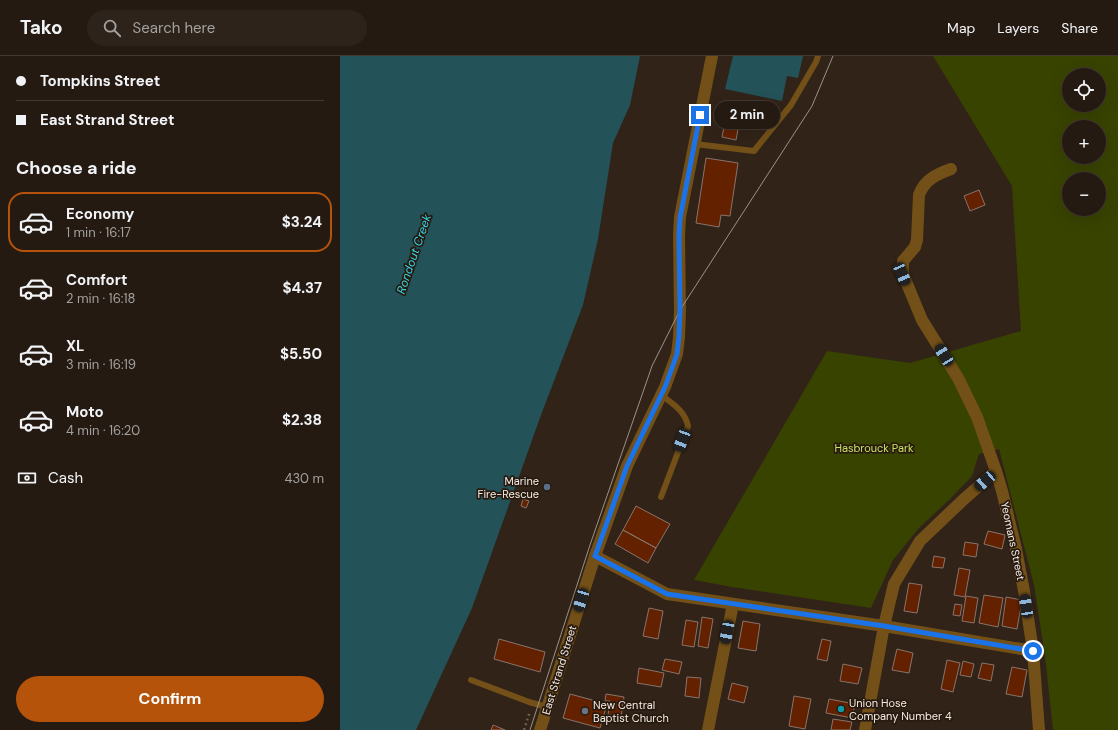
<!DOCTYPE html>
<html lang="en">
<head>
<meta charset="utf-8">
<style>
  :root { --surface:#251a12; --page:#2d231b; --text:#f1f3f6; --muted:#a3a19f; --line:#423832; --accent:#b45309 }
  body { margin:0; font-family:"DM Sans",sans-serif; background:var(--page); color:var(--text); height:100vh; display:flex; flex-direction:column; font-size:15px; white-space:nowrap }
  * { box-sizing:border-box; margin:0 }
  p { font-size:13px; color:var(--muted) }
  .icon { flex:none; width:22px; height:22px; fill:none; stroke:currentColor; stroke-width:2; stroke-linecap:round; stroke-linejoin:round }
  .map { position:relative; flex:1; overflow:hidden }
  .details { display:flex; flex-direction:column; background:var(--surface); width:340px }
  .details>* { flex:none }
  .banner { display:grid; align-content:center; height:88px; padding:0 16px; background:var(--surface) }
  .buttons { position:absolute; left:722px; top:12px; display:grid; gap:8px }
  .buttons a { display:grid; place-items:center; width:44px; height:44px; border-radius:50%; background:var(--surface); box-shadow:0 4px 16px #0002,0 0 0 1px var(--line); font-size:20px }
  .end { position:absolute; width:18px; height:18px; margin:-9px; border:5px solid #1a73e8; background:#fff; box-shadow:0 0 0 2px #fff }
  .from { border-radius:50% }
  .bubble { position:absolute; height:28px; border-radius:14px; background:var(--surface); box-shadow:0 4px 16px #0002,0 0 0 1px var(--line); font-size:13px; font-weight:700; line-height:28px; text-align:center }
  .car { position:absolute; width:12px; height:24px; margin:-12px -6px; border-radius:5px; box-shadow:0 0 3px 1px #0007; background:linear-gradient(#222 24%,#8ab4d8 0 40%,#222 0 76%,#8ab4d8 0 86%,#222 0) }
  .banner b { display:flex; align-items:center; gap:14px; height:38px; font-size:15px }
  .banner b+b { border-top:1px solid var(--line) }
  .banner i { width:10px; height:10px; background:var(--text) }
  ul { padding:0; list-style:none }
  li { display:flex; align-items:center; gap:12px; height:60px; margin:0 8px 6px; padding:0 8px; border:2px solid transparent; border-radius:16px }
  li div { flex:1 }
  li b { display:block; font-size:15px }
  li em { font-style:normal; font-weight:700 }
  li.on { border-color:var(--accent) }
  li>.icon { width:36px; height:36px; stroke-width:1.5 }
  h2 { padding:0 16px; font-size:18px; line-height:48px }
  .pay { display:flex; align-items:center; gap:10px; height:44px; padding:0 16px; font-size:15px }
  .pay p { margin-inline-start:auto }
  .action { display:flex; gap:8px; margin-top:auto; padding:8px 16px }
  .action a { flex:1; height:46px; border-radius:24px; background:var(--accent); color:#fff; font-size:16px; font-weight:700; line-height:46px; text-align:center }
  header { display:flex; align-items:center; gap:24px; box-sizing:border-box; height:56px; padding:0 20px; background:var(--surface); border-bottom:1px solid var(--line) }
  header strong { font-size:19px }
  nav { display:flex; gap:22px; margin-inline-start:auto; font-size:14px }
  .search { width:280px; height:36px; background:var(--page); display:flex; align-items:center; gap:10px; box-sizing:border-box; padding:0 14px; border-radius:22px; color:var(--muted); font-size:15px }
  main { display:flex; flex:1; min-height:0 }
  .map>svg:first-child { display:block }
  .green { fill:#384300; fill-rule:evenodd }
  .water { fill:#235259 }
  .building { fill:#632100; stroke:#88746c }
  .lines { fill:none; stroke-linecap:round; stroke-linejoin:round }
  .path { stroke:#6e6158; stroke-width:2.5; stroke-dasharray:2 3; stroke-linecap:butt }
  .service { stroke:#735017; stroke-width:6 }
  .minor { stroke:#735017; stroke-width:12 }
  .tertiary { stroke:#735017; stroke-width:12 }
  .tram { stroke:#9d9188; stroke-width:1 }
  .route { stroke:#1a73e8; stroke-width:5 }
  .service-dot { fill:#5c6f8a; stroke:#271a0f; stroke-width:1.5 }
  .culture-dot { fill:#0f9aa8; stroke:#271a0f; stroke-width:1.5 }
  .worship-dot { fill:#6b7280; stroke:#271a0f; stroke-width:1.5 }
  .labels { text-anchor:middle; stroke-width:3.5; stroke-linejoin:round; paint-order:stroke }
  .park-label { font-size:11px; fill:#c7e35f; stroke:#271a0f }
  .poi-label { font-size:11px; fill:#f5ebe4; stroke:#271a0f; text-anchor:start }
  .street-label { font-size:11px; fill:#f5ebe4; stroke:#271a0f }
  .water-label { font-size:12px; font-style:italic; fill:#35d5ea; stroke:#271a0f }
</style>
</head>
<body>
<header>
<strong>Tako</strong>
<div class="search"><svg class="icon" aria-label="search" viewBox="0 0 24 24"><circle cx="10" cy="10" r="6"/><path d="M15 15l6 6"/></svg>Search here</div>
<nav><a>Map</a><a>Layers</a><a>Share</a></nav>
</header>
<main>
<section class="details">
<div class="banner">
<b><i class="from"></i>Tompkins Street</b>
<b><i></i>East Strand Street</b>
</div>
<h2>Choose a ride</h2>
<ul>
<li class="on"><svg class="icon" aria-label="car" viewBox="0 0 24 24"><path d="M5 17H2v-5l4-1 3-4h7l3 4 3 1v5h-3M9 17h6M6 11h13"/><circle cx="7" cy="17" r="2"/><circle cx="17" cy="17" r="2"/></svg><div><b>Economy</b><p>1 min · 16:17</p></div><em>$3.24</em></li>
<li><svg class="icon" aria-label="car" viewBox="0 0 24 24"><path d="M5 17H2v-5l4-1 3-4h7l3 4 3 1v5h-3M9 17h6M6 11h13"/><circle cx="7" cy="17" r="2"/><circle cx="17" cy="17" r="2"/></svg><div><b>Comfort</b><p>2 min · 16:18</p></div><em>$4.37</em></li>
<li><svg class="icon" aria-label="car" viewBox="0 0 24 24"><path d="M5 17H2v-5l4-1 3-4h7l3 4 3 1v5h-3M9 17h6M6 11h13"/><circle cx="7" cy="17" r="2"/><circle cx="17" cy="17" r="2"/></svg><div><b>XL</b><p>3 min · 16:19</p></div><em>$5.50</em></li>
<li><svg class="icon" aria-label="car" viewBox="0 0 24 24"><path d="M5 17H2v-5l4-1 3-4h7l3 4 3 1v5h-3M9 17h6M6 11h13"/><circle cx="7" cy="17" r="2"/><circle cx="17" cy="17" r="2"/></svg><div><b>Moto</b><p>4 min · 16:20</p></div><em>$2.38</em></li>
</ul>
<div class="pay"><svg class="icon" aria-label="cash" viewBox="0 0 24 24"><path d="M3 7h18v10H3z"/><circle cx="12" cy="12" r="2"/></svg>Cash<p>430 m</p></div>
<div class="action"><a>Confirm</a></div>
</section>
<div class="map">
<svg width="778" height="674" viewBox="0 0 778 674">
  <rect width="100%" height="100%" fill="#312318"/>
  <path class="green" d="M593,0H778V674H713L705,600L694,529L659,393L639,398L632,420L610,443L579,472L553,504L531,552L392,531L354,524L487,295L570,307L681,275L672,130ZM729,19H759V49H729ZM729,71H759V101H729ZM729,123H759V153H729Z"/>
  <path class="water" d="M0,0H300L290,49L273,87L258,183L243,249L201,359L132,552L76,674H0Z
    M393,0H463L458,22L447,20L442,45L385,33Z"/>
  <path class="building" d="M385,65L399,68L396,84L382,81Z
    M366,102L398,107L390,160L381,159L379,171L356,167Z
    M639,134L645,149L630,155L624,140Z
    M183,443L189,445L186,452L181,450Z
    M296,450L330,468L316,492L283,474Z
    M283,474L316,492L308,507L275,488Z
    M648,475L665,479L662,493L644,488Z
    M625,486L638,488L636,501L623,499Z
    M594,500L605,502L603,512L592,511Z
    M619,512L630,514L625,541L614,539Z
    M569,527L582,529L577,557L564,555Z
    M644,539L663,542L658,571L639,567Z
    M626,540L638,542L634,567L622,565Z
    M666,541L682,544L677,573L662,570Z
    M615,548L622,549L620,560L613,559Z
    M309,552L323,555L318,583L303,580Z
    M362,561L373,563L368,592L358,590Z
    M346,564L358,566L354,591L342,589Z
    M403,565L420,568L416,595L398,592Z
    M159,583L205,596L200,616L154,603Z
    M482,583L491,585L487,605L477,603Z
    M557,593L573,597L569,617L552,614Z
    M325,603L342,606L339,618L322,614Z
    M607,604L620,607L613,636L601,633Z
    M623,605L634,608L631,621L620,619Z
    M642,607L654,609L651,625L638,622Z
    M503,608L522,612L518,628L500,625Z
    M672,611L687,614L682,641L666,638Z
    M299,612L324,617L321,631L297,627Z
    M347,621L361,622L359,642L345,640Z
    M392,627L408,631L404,647L388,643Z
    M230,638L267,648L260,672L223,662Z
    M266,638L284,641L281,661L268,659L270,645H265Z
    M454,640L471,643L465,673L449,670Z
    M489,643L515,648L512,662L486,657Z
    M493,663L512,666L510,674H491Z
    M153,669L165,674H151Z"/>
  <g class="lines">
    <path class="path" d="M184,674L190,655"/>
    <path class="service" d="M355,88L414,95L451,49L476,6L478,0
      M321,441L348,370C345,355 333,348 321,339
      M131,624L189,646L207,651"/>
    <path class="minor" d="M656,415L662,435L676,493L684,535L693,595L699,674
      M255,500L327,538L544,570L693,595
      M368,674L393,548
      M525,674L544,570L554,528L580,485L623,444L656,415L637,361L618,322L582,264L563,218V205L575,191L577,184L579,139C584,124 597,118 611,113"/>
    <path class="tertiary" d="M200,674L255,500L287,410L325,331L337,298L339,281L340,254L339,180L340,161L372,0"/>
    <path class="tram" d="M190,674L250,489L312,310L340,254L472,50L493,0"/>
  </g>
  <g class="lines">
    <path class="route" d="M360,59L340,162L339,180L340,254L339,280L337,298L325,331L287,410L255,500L327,538L544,570L693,595"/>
  </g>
  <circle class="service-dot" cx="207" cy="431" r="4"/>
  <circle class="culture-dot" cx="501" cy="653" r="4"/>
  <circle class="worship-dot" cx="245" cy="655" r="4"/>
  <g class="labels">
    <g class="park-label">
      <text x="534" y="396">Hasbrouck Park</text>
    </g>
    <g class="poi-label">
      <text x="199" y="429" text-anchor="end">Marine<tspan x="199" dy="13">Fire-Rescue</tspan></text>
      <text x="509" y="651">Union Hose<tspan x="509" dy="13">Company Number 4</tspan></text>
      <text x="253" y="653">New Central<tspan x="253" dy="13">Baptist Church</tspan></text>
    </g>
    <g class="street-label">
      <text transform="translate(673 485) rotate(78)" y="4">Yeomans Street</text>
      <text transform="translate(219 614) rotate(-73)" y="4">East Strand Street</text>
    </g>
    <g class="water-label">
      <text transform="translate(74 198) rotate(-71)" y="4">Rondout Creek</text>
    </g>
  </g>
</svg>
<div class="buttons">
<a><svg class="icon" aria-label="locate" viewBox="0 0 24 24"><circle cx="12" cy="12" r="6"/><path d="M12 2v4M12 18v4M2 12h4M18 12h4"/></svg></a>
<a>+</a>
<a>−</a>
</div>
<i class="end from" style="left:693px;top:595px"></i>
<i class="end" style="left:360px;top:59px"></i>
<div class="bubble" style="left:374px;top:45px;width:66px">2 min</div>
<i class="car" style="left:562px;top:218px;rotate:157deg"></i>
<i class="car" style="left:604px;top:299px;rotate:328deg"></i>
<i class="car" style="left:342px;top:384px;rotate:201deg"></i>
<i class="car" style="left:645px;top:425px;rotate:229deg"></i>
<i class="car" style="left:241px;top:544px;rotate:197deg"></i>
<i class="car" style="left:686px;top:550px;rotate:351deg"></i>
<i class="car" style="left:387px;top:576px;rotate:191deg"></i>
</div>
</main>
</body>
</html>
